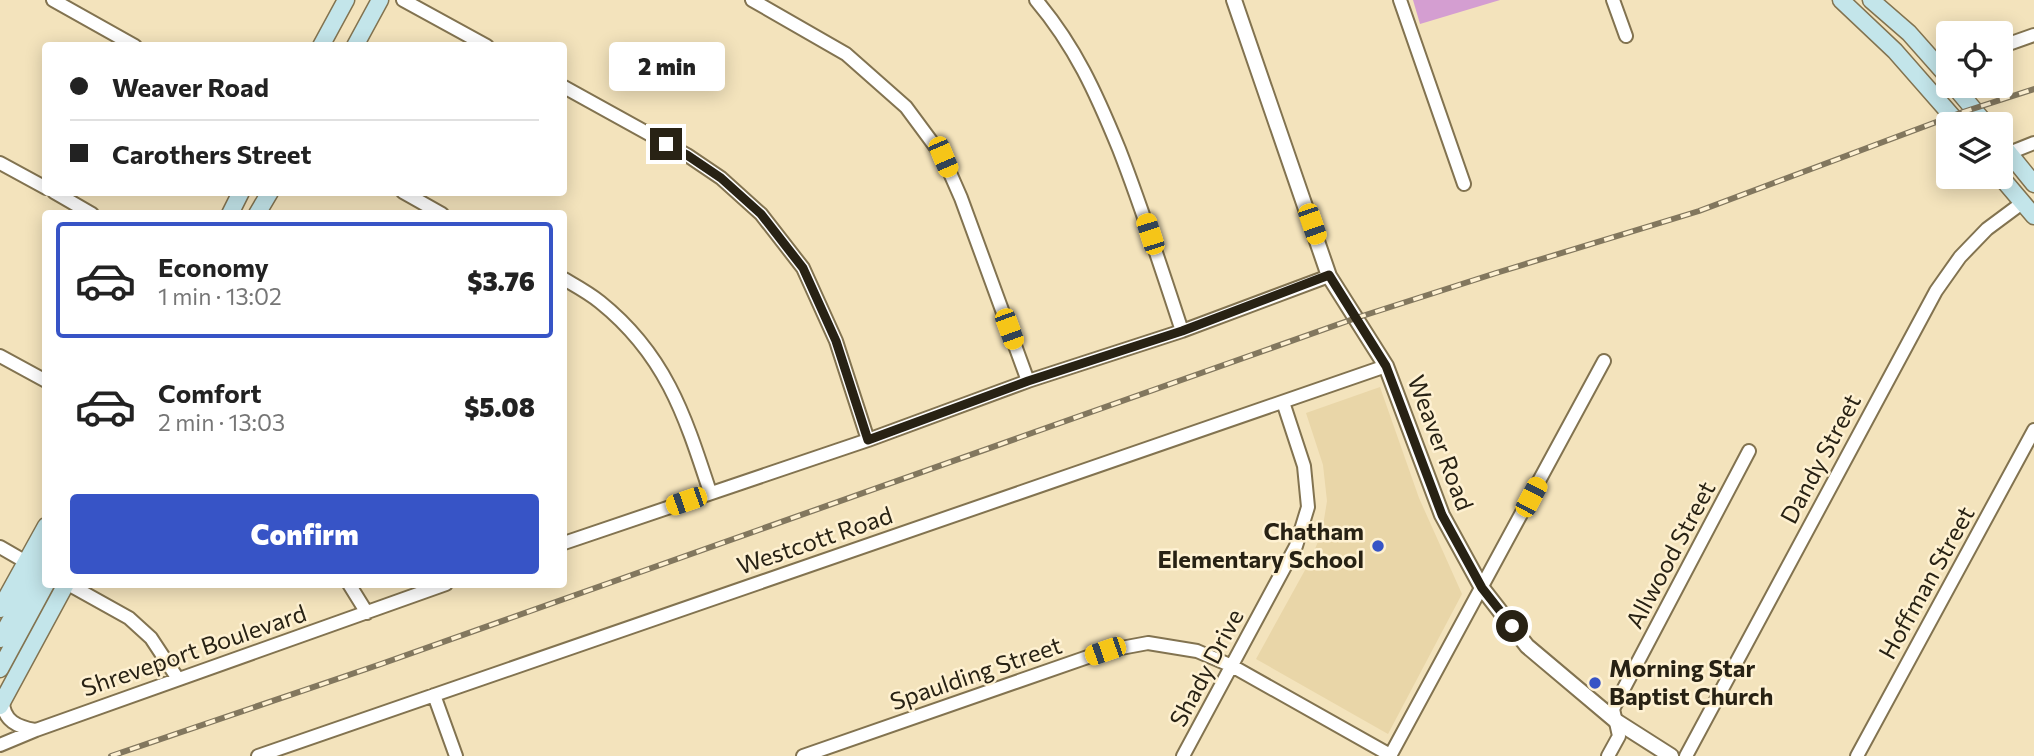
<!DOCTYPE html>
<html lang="en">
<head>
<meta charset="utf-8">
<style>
  :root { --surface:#fff; --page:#f2f2f2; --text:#222; --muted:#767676; --line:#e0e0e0; --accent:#3754c6 }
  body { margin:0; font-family:Commissioner,sans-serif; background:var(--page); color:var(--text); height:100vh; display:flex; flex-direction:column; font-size:26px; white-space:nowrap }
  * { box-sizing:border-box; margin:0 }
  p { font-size:23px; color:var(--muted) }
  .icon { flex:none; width:38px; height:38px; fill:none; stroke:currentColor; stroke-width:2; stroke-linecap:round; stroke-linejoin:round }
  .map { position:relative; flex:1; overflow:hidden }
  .drawer { position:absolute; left:42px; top:210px; width:525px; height:378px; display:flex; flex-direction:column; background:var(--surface); border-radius:7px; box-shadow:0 4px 18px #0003 }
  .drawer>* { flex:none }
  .guide { position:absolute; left:42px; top:42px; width:525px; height:154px; border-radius:7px; box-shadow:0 4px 18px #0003; display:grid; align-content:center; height:154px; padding:0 28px; background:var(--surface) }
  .fabs { position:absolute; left:1936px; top:21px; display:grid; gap:14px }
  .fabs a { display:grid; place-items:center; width:77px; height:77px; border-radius:7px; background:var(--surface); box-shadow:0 4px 18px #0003; font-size:35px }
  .end { position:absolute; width:32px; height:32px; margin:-16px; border:9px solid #282214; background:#fff; box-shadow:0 0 0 4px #fff }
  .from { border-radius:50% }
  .bubble { position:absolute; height:49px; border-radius:7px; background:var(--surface); box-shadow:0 4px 18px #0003; font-size:23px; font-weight:800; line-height:49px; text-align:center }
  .car { position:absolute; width:21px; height:42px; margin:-21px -10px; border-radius:9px; box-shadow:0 0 5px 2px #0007; background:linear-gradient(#f5c518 24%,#345 0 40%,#f5c518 0 76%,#345 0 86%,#f5c518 0) }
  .guide b { display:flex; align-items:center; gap:24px; height:66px; font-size:26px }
  .guide b+b { border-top:2px solid var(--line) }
  .guide i { width:18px; height:18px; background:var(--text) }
  ul { padding:12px 0 0; list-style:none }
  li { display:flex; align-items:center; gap:21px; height:116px; margin:0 14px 10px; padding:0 14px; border:4px solid transparent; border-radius:7px }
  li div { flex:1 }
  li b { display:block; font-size:26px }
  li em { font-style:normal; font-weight:800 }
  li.on { border-color:var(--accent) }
  li>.icon { width:63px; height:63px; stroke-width:1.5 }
  .button { display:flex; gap:14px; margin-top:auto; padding:14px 28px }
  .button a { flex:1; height:80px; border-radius:7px; background:var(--accent); color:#fff; font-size:28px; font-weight:800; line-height:80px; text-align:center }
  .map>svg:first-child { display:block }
  .built { fill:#e9d6a8 }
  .green { fill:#d49ed1 }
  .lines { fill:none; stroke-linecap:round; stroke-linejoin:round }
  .minor-casing { stroke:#827350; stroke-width:16 }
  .tertiary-casing { stroke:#827350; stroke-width:18 }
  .secondary-casing { stroke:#827350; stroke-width:19 }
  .minor { stroke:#fff; stroke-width:12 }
  .tertiary { stroke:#fff; stroke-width:14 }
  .secondary { stroke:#c3e5ea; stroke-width:16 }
  .rail-casing { stroke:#82775e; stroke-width:6 }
  .rail { stroke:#fef1d2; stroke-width:3.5; stroke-dasharray:10; stroke-linecap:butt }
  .route { stroke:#282214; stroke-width:9 }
  .poi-dot { fill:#3754c6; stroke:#fef1d2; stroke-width:2.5 }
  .labels { text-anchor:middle; stroke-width:5; stroke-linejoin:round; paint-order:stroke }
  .street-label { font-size:24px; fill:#282214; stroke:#fef1d2 }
  .poi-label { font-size:24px; font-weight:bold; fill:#282214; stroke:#fef1d2; text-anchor:end }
</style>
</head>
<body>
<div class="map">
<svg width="2034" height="756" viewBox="0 0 2034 756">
  <rect width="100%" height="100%" fill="#f3e3bc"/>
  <path class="built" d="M1380,387L1419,498L1462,594L1388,734L1256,659L1310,561L1322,532L1327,501L1323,465L1306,413Z"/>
  <path class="green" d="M1413,0H1500L1420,24Z"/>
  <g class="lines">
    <g class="minor-casing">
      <path id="minor" d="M53,0L135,46
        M403,0L487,46
        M752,0L846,54L906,107L943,157L961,198L1028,381
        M1036,0C1075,46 1096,93 1119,149C1142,208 1162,270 1182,331
        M1400,0L1464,184
        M1613,0L1626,36
        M2000,47L2034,35
        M564,87L687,155L721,178L761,214L803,268L836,341L868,440
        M2009,153L2034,143
        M0,163L46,188
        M54,192L92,214
        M403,192L442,214
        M564,279C576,286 589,293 600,302C666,355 685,416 710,492
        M0,356L46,381
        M564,543L868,440L1028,381L1182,331L1329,276
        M0,547L26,562
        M68,584L129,618L151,638L178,679
        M349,584L367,613
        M434,695L456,756
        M3,701C3,721 18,727 35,730
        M0,745L36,730L446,584
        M258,756L1386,366
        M803,756L1105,651L1148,643L1197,651L1232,666L1390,755
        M1183,756L1296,546L1308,507L1304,466L1283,402
        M1390,756L1604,361
        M1608,756L1619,736L1613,709L1749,451
        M1686,756L1936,291L1960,257L1987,229L2022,203
        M1857,756L2034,430"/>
    </g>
    <g class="tertiary-casing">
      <path id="tertiary" d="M1234,0L1329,276L1386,366L1442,515L1482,588L1527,646L1616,721L1671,756"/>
    </g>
    <g class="secondary-casing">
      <path id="secondary" d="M1841,0L1895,51L1959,124
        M1871,0L1909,33L1948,77
        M321,46L346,0
        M355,46L380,0
        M1954,86L1986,124
        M2000,142L2034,184
        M2000,176L2034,216
        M230,214L241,192
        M257,214L270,192
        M0,609L46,526
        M0,639L46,556
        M0,669L46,584
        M0,706L66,584"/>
    </g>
    <use href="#minor" class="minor"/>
    <use href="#tertiary" class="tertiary"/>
    <use href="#secondary" class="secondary"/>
    <g class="rail-casing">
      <path id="rail" d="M111,756L381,664L1356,318L1496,273L1699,211L1963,112L2034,89"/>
    </g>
    <use href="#rail" class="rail"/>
  </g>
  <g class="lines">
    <path class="route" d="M666,144L687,155L721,178L761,214L803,268L836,341L868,440L1028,381L1182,331L1329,275L1386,366L1442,515L1482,588L1512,626"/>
  </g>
  <g class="poi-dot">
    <circle cx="1378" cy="546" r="7"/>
    <circle cx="1595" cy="683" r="7"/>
  </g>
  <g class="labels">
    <g class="street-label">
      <text transform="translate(1440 443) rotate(69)" y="8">Weaver Road</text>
      <text transform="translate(1821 459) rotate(-62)" y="8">Dandy Street</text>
      <text transform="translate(815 541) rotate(-19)" y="8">Westcott Road</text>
      <text transform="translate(1671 555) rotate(-62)" y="8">Allwood Street</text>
      <text transform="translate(1927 583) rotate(-61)" y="8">Hoffman Street</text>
      <text transform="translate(194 651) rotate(-19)" y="8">Shreveport Boulevard</text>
      <text transform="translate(1207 668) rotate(-62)" y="8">Shady Drive</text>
      <text transform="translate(976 674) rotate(-19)" y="8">Spaulding Street</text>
    </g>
    <g class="poi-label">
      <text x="1364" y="540">Chatham<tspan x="1364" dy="28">Elementary School</tspan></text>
      <text x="1609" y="677" text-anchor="start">Morning Star<tspan x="1609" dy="28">Baptist Church</tspan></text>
    </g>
  </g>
</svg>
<div class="fabs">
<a><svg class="icon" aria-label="locate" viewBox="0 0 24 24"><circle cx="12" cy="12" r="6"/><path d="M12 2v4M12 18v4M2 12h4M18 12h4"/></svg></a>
<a><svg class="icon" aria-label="layers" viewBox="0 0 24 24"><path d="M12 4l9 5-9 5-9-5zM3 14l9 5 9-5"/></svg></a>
</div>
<i class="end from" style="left:1512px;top:626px"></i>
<i class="end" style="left:666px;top:144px"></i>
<div class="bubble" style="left:609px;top:42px;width:116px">2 min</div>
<i class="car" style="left:943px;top:157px;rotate:157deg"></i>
<i class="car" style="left:1312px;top:224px;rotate:161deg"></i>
<i class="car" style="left:1150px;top:234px;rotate:342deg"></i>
<i class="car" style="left:1009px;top:329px;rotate:160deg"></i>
<i class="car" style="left:1531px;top:497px;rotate:28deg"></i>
<i class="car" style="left:686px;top:501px;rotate:251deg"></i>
<i class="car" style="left:1105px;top:651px;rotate:251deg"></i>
<div class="guide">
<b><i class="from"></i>Weaver Road</b>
<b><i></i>Carothers Street</b>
</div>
<section class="drawer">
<ul>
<li class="on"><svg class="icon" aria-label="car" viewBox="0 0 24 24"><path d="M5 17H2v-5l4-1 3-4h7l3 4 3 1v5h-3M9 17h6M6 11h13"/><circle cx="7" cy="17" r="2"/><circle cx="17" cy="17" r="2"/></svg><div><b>Economy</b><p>1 min · 13:02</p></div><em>$3.76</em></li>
<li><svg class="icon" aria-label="car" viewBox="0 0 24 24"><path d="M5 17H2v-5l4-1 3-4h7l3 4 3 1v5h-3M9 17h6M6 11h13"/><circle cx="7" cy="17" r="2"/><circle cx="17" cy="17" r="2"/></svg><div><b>Comfort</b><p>2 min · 13:03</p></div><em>$5.08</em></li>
</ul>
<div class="button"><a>Confirm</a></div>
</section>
</div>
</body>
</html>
